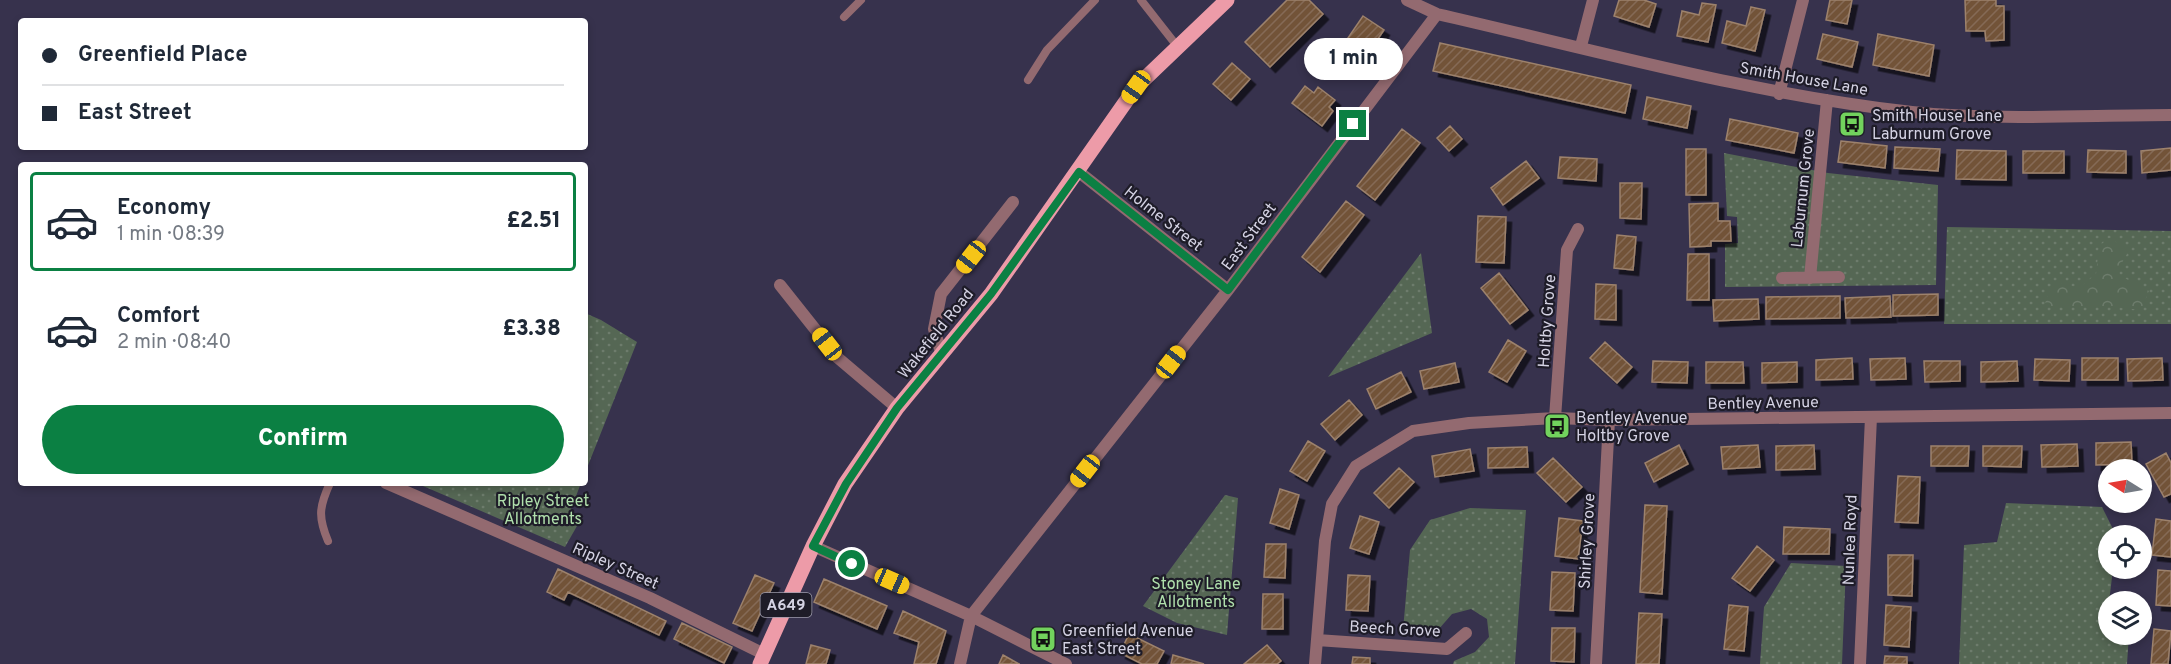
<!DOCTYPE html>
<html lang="en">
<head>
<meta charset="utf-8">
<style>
  :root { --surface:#fff; --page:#f6f6f7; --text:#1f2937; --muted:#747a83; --line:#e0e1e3; --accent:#0b8043 }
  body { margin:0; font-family:Overpass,sans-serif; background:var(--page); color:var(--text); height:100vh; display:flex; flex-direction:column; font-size:22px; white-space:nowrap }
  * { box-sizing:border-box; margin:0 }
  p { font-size:20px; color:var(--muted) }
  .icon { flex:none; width:33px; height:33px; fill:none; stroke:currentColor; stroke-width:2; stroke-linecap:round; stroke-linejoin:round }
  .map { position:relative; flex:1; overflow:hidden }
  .panel { position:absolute; left:18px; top:162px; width:570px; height:324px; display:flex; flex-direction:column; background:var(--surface); border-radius:6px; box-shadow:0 3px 9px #0003 }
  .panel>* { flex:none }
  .hud { position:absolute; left:18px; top:18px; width:570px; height:132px; border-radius:6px; box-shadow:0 3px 9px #0003; display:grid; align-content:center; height:132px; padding:0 24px; background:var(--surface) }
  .needle { width:39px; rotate:281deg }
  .controls { position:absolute; left:2098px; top:459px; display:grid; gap:12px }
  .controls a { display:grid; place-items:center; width:54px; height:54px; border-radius:50%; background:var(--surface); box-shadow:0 3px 9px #0003; font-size:30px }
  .end { position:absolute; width:27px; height:27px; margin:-14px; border:8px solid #0b8043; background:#fff; box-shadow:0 0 0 3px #fff }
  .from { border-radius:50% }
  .bubble { position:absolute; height:42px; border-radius:21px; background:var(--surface); box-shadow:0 3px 9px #0003; font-size:20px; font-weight:800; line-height:42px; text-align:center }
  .car { position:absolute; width:18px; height:36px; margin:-18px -9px; border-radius:8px; box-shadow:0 0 4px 2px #0007; background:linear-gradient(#f5c518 24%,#345 0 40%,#f5c518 0 76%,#345 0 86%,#f5c518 0) }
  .hud b { display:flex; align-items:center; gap:21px; height:57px; font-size:22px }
  .hud b+b { border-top:2px solid var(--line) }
  .hud i { width:15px; height:15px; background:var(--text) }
  ul { padding:10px 0 0; list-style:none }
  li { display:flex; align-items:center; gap:18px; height:99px; margin:0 12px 9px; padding:0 12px; border:3px solid transparent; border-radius:6px }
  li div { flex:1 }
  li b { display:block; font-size:22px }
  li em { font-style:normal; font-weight:800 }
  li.selected { border-color:var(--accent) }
  li>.icon { width:54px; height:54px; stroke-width:1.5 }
  .button { display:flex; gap:12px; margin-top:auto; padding:12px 24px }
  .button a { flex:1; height:69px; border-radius:36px; background:var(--accent); color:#fff; font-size:24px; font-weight:800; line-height:69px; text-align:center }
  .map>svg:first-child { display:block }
  .grass { fill:url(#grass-dots) }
  .park { fill:url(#park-crowns) }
  .building { fill:url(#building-hatch); stroke:#9d826c; stroke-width:1.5; filter:url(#shadow) }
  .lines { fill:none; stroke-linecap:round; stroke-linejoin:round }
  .service { stroke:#936a70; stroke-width:8 }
  .minor { stroke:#936a70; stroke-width:12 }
  .primary { stroke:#ed9ba8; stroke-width:15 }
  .route { stroke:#0b8043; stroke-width:8 }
  .labels { text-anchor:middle; stroke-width:4.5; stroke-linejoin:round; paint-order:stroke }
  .shield { fill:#1e1c28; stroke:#9d9bab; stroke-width:1.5 }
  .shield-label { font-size:15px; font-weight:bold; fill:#d4d2e3 }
  .street-label { font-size:16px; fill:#d4d2e3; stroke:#1e1c28 }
  .poi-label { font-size:16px; fill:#d4d2e3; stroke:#1e1c28; text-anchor:start }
  .park-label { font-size:16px; fill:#b0e0ac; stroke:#1e1c28 }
</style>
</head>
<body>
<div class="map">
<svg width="2171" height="664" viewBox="0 0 2171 664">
  <defs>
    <pattern id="grass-dots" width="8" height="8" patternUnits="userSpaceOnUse" patternTransform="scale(1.5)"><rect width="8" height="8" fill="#556754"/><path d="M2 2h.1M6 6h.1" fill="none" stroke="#6d7c6c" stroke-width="1.8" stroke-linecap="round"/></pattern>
    <pattern id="park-crowns" width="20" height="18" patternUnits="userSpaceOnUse" patternTransform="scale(1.5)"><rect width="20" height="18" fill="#556754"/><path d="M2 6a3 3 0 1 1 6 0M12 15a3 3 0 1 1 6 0" fill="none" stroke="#6d7c6c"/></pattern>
    <pattern id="building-hatch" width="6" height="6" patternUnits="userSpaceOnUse" patternTransform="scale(1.5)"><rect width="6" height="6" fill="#725339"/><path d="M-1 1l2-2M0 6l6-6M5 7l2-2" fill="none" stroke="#856b56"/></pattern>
    <filter id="shadow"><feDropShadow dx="5.5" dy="5.5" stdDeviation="0" flood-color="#0009"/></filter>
  </defs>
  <rect width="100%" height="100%" fill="#37324d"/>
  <path class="grass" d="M1724,153L1828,173L1938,185L1936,285L1725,287V244L1738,243L1737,217L1727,216Z
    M1947,227L2171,231V324H1944Z
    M1421,253L1432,333L1328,377Z
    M585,313L601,320L637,342L585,473Z
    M416,483H581L570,512L581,519L565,547Z
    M1225,495L1238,498L1227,635L1177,623L1143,606Z
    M2006,503L2102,507L2116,535L2109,536V568L2113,569L2109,602V634L2129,635L2127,664H1959L1964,545L1997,542Z
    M1470,508L1526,510L1515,664H1453L1454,661L1475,652L1489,637L1487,619L1471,609L1452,614L1438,630H1403L1410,550L1430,520Z
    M1791,563L1846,566L1842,664H1760L1764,607Z"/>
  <path class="park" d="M2109,238L2120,244L2127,254L2120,266L2119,275L2149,291L2141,310L2107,306H2044L2053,281L2079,288L2096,274L2099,246Z"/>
  <path class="building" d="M1287,0H1309L1323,14L1270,67L1245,42Z
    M1619,0H1644L1656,4L1649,27L1614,16Z
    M1830,0H1852L1847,24L1826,20Z
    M1965,0H1996V6H2004V40L1986,41L1985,31H1966Z
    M1702,3L1716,5L1708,42L1677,36L1682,11L1699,15Z
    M1751,7L1765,10L1755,51L1722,43L1727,21L1746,26Z
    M1363,16L1384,30L1367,55L1362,51L1354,62L1339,51Z
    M1823,34L1858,42L1852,67L1817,59Z
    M1878,34L1934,45L1929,76L1873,65Z
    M1440,43L1631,85L1625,113L1433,71Z
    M1232,63L1250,79L1231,100L1213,84Z
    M1305,86L1314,93L1318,87L1335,100L1329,107L1333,111L1322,126L1292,103Z
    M1647,97L1691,106L1687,128L1643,119Z
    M1730,119L1798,133L1794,153L1726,140Z
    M1450,126L1462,139L1449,151L1437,138Z
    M1402,129L1420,143L1375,200L1357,186Z
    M1841,141L1887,146L1885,168L1838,162Z
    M1895,147L1940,149L1938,171L1894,168Z
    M2171,148V170L2142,173L2141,151Z
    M1686,149H1706V195H1686Z
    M1957,150L2006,151V180L1956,179Z
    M2088,150L2126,151V173L2087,172Z
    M2023,151H2064V173H2023Z
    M1560,157L1597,159L1596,181L1558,178Z
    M1526,161L1539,178L1503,205L1491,188Z
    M1620,183H1642L1641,219L1620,218Z
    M1346,201L1364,215L1320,272L1302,257Z
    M1718,203V221H1730L1731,241H1711V246L1690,247L1689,204Z
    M1478,216L1506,217L1504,263L1476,262Z
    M1617,235L1636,237L1633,270L1614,268Z
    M1688,254H1709V300H1687Z
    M1499,273L1528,310L1510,324L1481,288Z
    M1596,284L1616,285V320L1595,319Z
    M1938,294V315L1893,316V295Z
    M1840,296V318L1766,319V297Z
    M1890,296L1891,317L1846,318L1845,298Z
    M1758,299L1759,319L1714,321L1713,300Z
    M1508,340L1526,351L1507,382L1489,372Z
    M1605,342L1632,367L1617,383L1590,358Z
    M1852,358L1853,379L1816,380V360Z
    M1905,358L1906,379L1871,380L1870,359Z
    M2082,358H2118V380H2082Z
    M2162,358L2163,380L2128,381L2127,359Z
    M2035,359L2070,360L2069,381L2034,380Z
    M1653,361L1688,362L1687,383L1652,382Z
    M1924,361H1960V381L1925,382Z
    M2017,361L2018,381L1981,382V362Z
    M1706,362H1743L1744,383H1706Z
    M1797,362V382L1762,383V363Z
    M1455,363L1459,382L1424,389L1420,371Z
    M1401,372L1411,392L1376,409L1367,389Z
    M1349,400L1362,415L1335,440L1321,424Z
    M1308,441L1325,451L1307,481L1290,471Z
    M2131,442L2132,464L2096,465V443Z
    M2077,444L2078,466L2042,467L2041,445Z
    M1679,445L1688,464L1654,482L1645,463Z
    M1758,445L1760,467L1723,469L1721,447Z
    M1814,445L1815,469L1776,470V446Z
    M1931,446H1969L1968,466H1931Z
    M1983,446H2022L2021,467L1983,466Z
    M1527,447L1528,467L1488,468V448Z
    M1470,449L1474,471L1435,477L1432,456Z
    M2166,453L2171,463V494L2164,497L2146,464Z
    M1553,458L1582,487L1566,502L1537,473Z
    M1399,468L1414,482L1389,508L1374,493Z
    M1898,476L1920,477L1918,523L1895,522Z
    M1280,489L1299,495L1289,529L1270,523Z
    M1645,505L1667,506L1662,594L1640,592Z
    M1360,516L1379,522L1369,554L1350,548Z
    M1559,518L1583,521L1578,559L1555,556Z
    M2156,519L2171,521V557L2152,555Z
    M1784,527L1830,529L1829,554H1783Z
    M1266,544H1286L1285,578L1264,577Z
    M1757,546L1774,560L1750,591L1732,578Z
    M1888,555H1913L1912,596L1888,595Z
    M558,569L666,621L659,635L568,592L564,600L547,592Z
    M2158,570L2171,571V606L2156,605Z
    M1552,572L1575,573L1573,611L1550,610Z
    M755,575L774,583L752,631L733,623Z
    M1348,575L1370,576L1368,611L1346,610Z
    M824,579L887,606L877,629L814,602Z
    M1263,594H1283V629H1262Z
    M1729,605L1748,607L1744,651L1724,649Z
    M1886,605L1911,607L1909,647L1884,645Z
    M903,611L946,631L936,664H914L919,642L894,633Z
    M1639,613L1662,614L1659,664H1636Z
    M682,623L732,647L724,663L674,639Z
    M1552,628H1575L1574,662L1551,661Z
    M2154,629L2171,631L2168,664H2151Z
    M1129,634L1164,651L1157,664H1142L1120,653Z
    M811,645L830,650L826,664H806Z
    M1267,645L1281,661L1277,664H1244Z
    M1003,655L1019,664H1020H999Z
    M1173,655L1204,664H1171Z
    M1885,656L1907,657V664H1884Z
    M1353,657L1370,658V664H1352Z"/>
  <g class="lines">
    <path class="service" d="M1141,0L1177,46
      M844,17L861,0
      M1028,80L1047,50L1095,0
      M328,541C318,517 319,507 330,483"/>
    <path class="minor" d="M1407,0L1437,14C1595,50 1751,94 1912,112C1998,121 2085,115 2171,115
      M1581,46L1593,0
      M1779,94L1803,0
      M1079,172L1228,290
      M1782,278L1839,277
      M1810,278L1827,100
      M780,285L838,358L897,408
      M941,352L934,329L941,294L1013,202
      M1555,418L1567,250L1578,229
      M386,483L650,598L764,654
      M813,546L971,616L1066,664
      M1317,640L1447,649L1466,633
      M960,664L971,616L1228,290L1437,14
      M1315,664L1325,541L1332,504L1356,466L1413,431L1469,423L1555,418L1609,420L2171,413
      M1596,664L1609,420
      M1860,664L1871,417"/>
    <path class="primary" d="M760,664L813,546L845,484L897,408L991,294L1136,87L1227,0"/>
  </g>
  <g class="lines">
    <path class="route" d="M852,564L813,546L846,484L897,408L991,294L1079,172L1228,290L1353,124"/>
  </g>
  <defs>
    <g id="bus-square" transform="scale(1.35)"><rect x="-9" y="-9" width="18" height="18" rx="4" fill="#72d25d" stroke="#1e1c28"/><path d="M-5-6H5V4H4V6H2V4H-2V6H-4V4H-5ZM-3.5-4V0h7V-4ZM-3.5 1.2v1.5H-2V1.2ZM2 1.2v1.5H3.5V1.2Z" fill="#111"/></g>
  </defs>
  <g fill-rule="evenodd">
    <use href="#bus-square" x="1852" y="124"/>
    <use href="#bus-square" x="1557" y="426"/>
    <use href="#bus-square" x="1043" y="639"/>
  </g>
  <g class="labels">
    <rect class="shield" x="760.5" y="593" width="51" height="24" rx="4.5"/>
    <g class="shield-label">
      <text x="786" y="610">A649</text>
    </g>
    <g class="street-label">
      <text transform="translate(1804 78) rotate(10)" y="6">Smith House Lane</text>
      <text transform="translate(1802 188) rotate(-84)" y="6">Laburnum Grove</text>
      <text transform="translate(1164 218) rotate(38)" y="6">Holme Street</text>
      <text transform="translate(1248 236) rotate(-53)" y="6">East Street</text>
      <text transform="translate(1546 321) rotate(-86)" y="6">Holtby Grove</text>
      <text transform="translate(935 333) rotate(-51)" y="6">Wakefield Road</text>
      <text transform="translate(1763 402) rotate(-1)" y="6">Bentley Avenue</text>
      <text transform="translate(1849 540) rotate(-88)" y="6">Nunlea Royd</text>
      <text transform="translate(1586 541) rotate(-87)" y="6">Shirley Grove</text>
      <text transform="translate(616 565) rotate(24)" y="6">Ripley Street</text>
      <text transform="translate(1395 628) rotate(3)" y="6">Beech Grove</text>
    </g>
    <g class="poi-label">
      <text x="1872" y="121">Smith House Lane<tspan x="1872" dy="18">Laburnum Grove</tspan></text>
      <text x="1576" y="423">Bentley Avenue<tspan x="1576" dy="18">Holtby Grove</tspan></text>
      <text x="1062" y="636">Greenfield Avenue<tspan x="1062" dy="18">East Street</tspan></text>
    </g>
    <g class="park-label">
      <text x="543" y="506">Ripley Street<tspan x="543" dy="18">Allotments</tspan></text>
      <text x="1196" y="589">Stoney Lane<tspan x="1196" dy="18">Allotments</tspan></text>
    </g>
  </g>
</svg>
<div class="controls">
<a><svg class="needle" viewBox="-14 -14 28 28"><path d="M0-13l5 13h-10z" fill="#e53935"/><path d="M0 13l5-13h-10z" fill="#747a83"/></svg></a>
<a><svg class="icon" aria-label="locate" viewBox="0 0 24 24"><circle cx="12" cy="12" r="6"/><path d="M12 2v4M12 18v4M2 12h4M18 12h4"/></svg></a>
<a><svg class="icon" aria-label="layers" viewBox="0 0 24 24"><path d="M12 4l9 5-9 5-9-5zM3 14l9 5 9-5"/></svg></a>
</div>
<i class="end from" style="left:852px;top:564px"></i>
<i class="end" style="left:1353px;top:124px"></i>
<div class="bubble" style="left:1304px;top:38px;width:99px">1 min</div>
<i class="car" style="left:1136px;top:87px;rotate:215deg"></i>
<i class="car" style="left:971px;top:257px;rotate:218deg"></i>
<i class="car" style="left:827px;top:344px;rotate:322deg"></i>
<i class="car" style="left:1171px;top:362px;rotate:38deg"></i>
<i class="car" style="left:1085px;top:471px;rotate:218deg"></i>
<i class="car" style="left:892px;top:581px;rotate:114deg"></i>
<div class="hud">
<b><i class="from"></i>Greenfield Place</b>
<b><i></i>East Street</b>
</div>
<section class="panel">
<ul>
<li class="selected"><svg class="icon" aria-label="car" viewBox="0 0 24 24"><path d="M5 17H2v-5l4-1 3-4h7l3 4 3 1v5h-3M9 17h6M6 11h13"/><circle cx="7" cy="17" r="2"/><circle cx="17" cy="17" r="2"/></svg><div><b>Economy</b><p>1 min · 08:39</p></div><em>£2.51</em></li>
<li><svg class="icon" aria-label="car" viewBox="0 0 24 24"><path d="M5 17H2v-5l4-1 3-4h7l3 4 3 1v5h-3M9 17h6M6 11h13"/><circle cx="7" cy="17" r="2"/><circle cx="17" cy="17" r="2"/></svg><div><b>Comfort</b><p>2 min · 08:40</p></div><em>£3.38</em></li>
</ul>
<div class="button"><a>Confirm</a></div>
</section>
</div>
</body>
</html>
